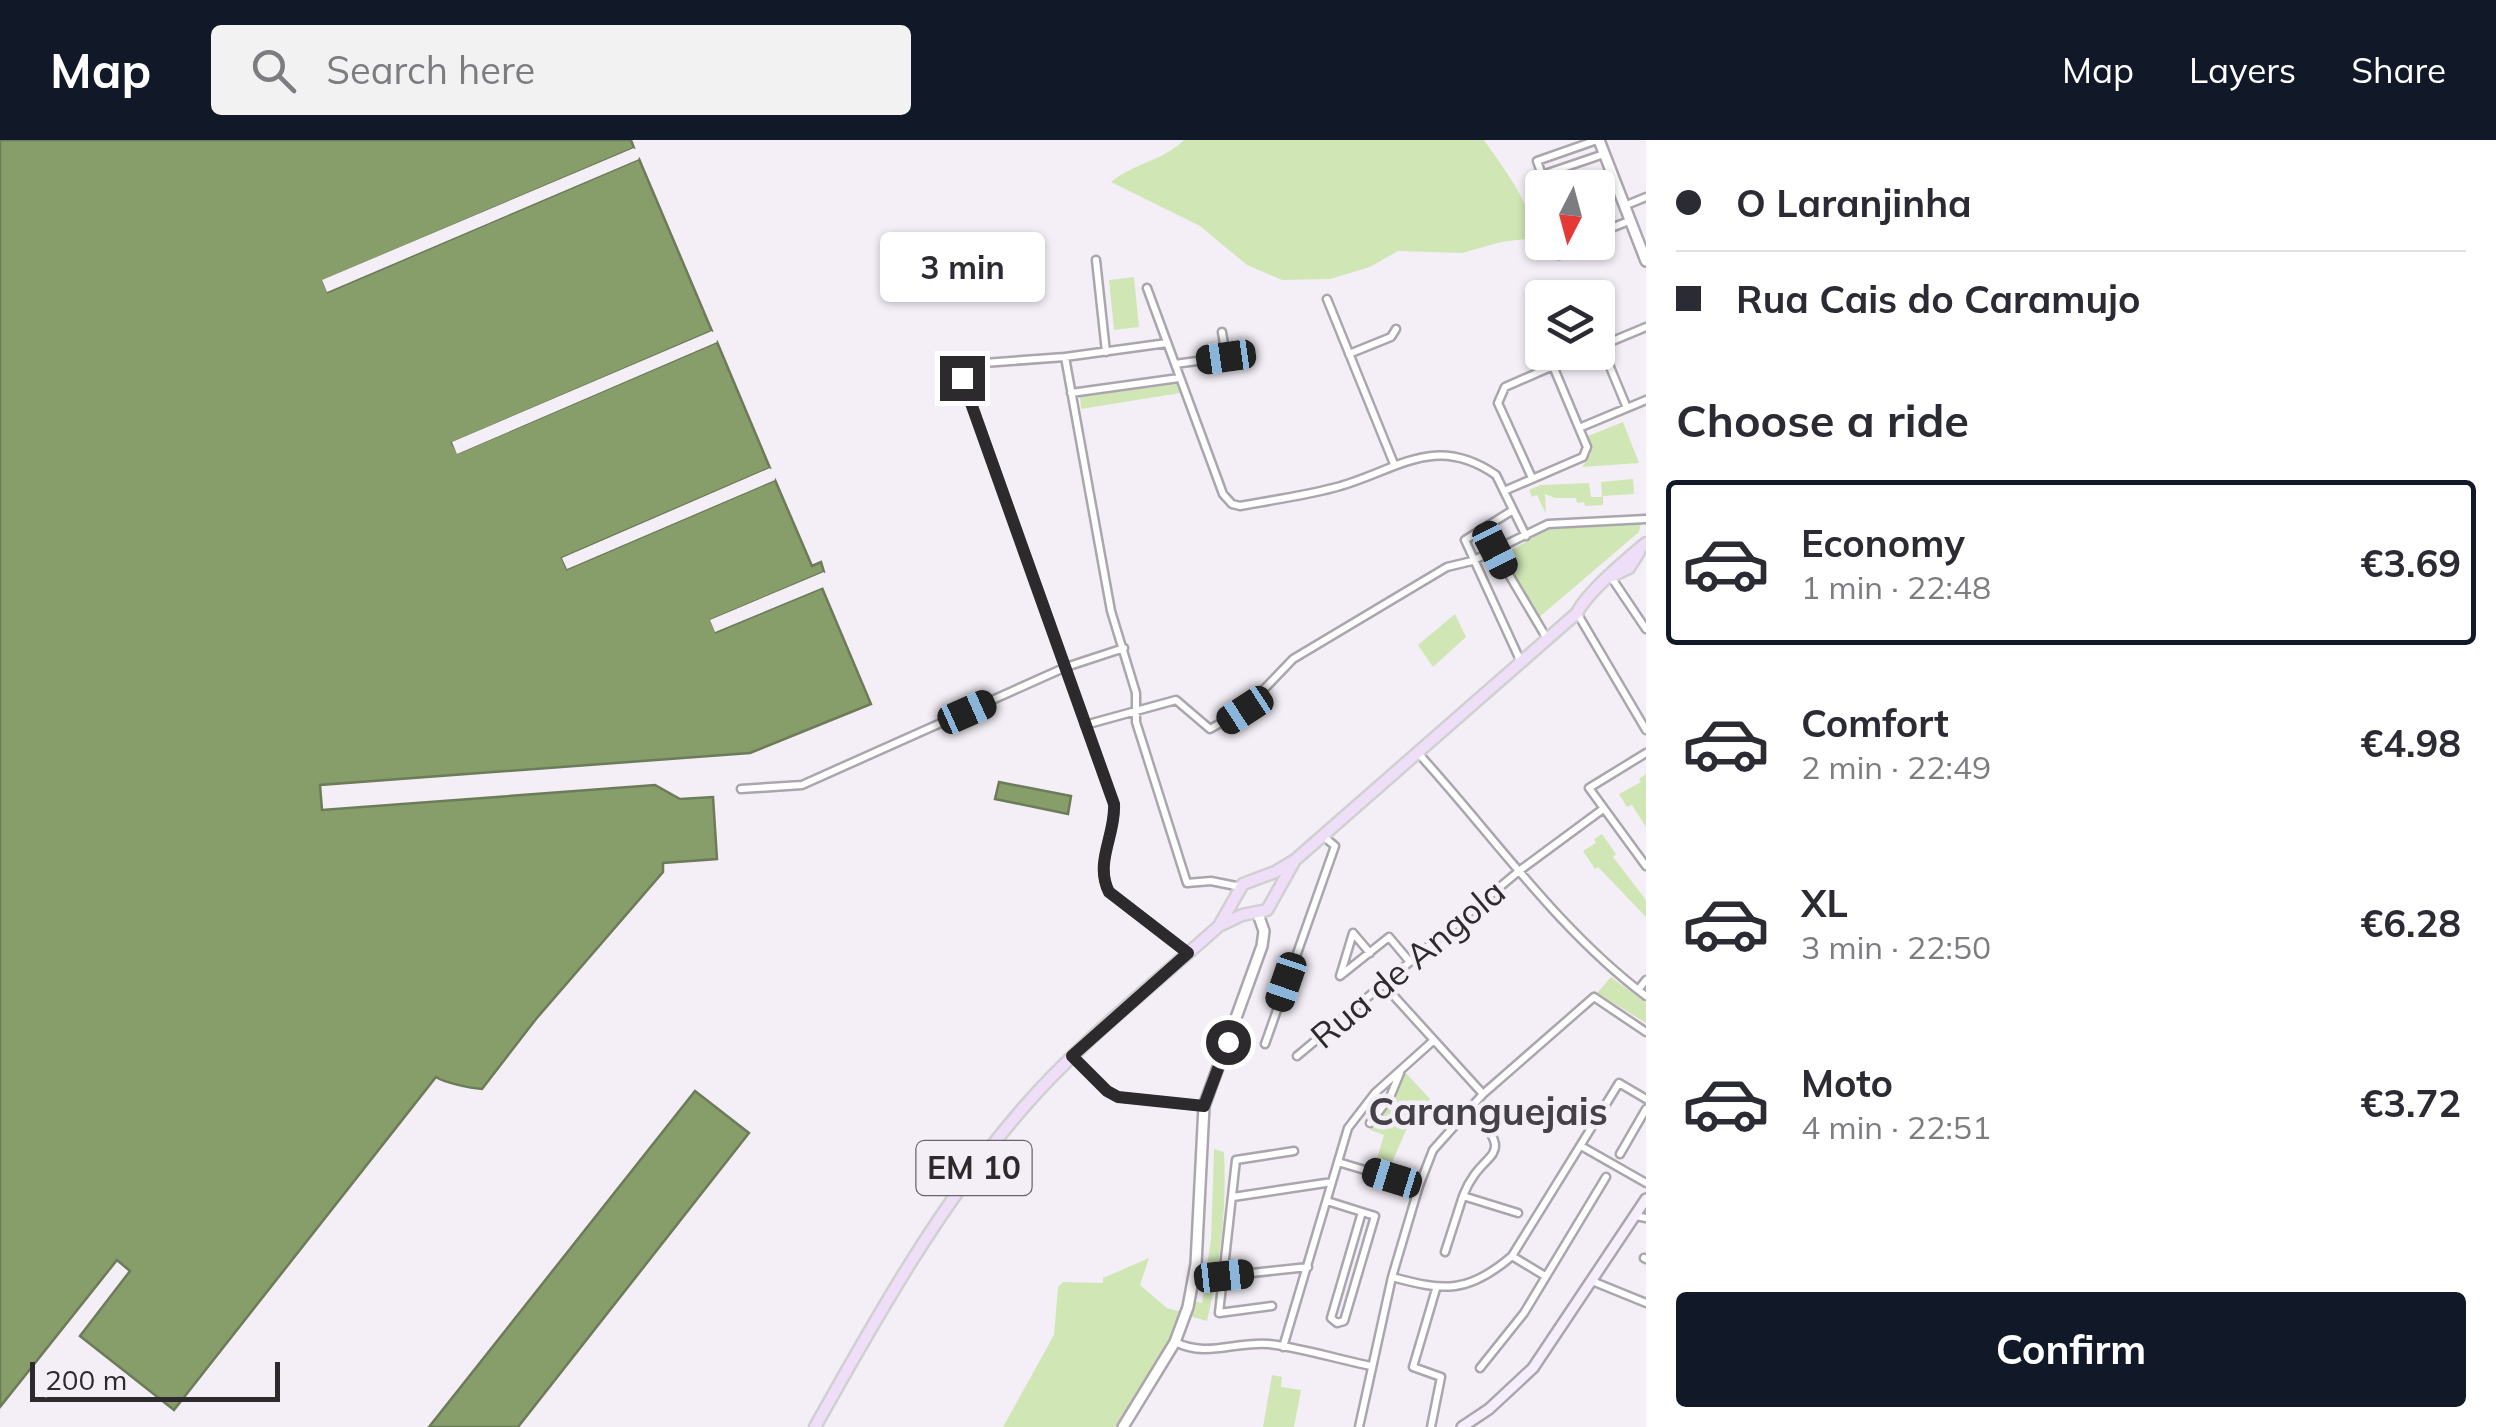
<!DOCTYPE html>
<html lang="en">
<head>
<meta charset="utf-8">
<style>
  :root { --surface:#fff; --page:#f2f2f3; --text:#2b2b33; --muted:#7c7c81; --line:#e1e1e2; --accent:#111827 }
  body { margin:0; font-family:Mulish,sans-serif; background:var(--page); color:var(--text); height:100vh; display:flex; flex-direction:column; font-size:38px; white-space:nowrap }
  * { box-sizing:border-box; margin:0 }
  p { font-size:32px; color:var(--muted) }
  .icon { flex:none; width:55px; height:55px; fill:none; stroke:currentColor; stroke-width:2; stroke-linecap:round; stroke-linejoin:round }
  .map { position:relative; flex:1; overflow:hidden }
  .panel { display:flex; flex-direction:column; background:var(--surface); width:850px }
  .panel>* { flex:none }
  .guide { display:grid; align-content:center; height:220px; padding:0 30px; background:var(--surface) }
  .needle { width:65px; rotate:186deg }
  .buttons { position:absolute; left:1525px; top:30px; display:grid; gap:20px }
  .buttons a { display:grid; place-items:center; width:90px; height:90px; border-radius:10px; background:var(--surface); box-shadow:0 2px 8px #0004; font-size:50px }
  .scale { position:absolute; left:30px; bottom:25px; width:250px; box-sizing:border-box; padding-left:10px; border:5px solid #2c2a2d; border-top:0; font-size:28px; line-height:35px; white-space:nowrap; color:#2c2a2d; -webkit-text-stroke:8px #f4eff7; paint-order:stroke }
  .end { position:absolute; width:45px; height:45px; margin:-22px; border:12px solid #2c2a2d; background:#fff; box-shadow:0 0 0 5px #fff }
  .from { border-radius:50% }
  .bubble { position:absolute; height:70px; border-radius:10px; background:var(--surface); box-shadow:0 2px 8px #0004; font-size:32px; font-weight:700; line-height:70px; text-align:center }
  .car { position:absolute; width:30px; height:60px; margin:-30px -15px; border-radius:12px; box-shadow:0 0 8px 2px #0007; background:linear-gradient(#222 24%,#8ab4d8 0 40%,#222 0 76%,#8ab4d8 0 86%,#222 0) }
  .guide b { display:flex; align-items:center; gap:35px; height:95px; font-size:38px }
  .guide b+b { border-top:2px solid var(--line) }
  .guide i { width:25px; height:25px; background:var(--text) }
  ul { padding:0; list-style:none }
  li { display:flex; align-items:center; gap:30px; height:165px; margin:0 20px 15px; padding:0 10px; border:5px solid transparent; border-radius:10px }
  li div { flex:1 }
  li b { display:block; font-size:38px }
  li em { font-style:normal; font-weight:700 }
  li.current { border-color:var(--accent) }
  li>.icon { width:90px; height:90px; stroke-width:1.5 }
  h2 { padding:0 30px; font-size:45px; line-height:120px }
  .cta { display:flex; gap:20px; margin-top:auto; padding:20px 30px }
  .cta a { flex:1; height:115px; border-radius:10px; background:var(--accent); color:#fff; font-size:40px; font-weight:700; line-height:115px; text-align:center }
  header { display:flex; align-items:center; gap:60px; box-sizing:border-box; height:140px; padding:0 50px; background:var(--accent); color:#fff }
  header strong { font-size:48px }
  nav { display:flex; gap:55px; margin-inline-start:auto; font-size:35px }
  .search { width:700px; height:90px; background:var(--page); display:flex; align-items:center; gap:25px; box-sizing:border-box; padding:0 35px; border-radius:10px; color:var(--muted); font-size:38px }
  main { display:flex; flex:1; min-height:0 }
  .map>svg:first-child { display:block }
  .green { fill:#d0e6b5 }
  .water { fill:#879e6b; stroke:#6c7b58; stroke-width:2.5 }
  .pier { fill:#f4eff7 }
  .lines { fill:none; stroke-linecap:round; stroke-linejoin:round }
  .minor-casing { stroke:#aba6ae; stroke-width:11 }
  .tertiary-casing { stroke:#aba6ae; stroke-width:14 }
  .secondary-casing { stroke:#aba6ae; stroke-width:14 }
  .primary-casing { stroke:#d1d0d1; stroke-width:15 }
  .minor { stroke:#fff; stroke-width:6 }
  .tertiary { stroke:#fff; stroke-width:9 }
  .secondary { stroke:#f7eefc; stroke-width:9 }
  .primary { stroke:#efdef8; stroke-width:10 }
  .route { stroke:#2c2a2d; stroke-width:12 }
  .labels { text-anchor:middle; stroke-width:9; stroke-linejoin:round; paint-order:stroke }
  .shield { fill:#f4eff7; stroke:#68656a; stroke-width:2.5 }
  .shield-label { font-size:32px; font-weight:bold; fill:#2c2a2d }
  .street-label { font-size:35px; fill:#2c2a2d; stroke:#f4eff7 }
  .neighbourhood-label { font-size:38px; font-weight:bold; fill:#454148; stroke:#f4eff7 }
</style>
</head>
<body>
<header>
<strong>Map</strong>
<div class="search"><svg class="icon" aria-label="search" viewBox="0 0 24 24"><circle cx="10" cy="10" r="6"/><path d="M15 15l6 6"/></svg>Search here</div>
<nav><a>Map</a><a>Layers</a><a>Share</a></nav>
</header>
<main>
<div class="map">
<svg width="1646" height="1287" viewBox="0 0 1646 1287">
  <rect width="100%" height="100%" fill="#f4eff7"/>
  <path class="green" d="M1184,0H1484C1503,28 1532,63 1534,98L1501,102L1462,113L1398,111L1370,127L1330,139L1282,140L1247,125L1200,86L1111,42C1134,23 1163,21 1184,0Z
    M1134,137L1139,187L1114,190L1109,140Z
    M1177,244L1180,253L1081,269L1080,257Z
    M1623,282L1639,323L1582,327L1591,314L1588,296Z
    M1633,339L1634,354L1603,356V365L1585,366L1584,362L1577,363L1576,358H1555L1545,354L1546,374L1537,355L1532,357L1529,350L1541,345L1589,343L1591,357H1602L1601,342Z
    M1641,383L1639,392L1537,479L1503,415L1549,388Z
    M1455,474L1466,497L1433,527L1418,505Z
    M1646,634V687L1632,665L1627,667L1619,654L1641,642L1639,639Z
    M1602,694L1616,714L1613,717L1646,760V777L1598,727L1595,729L1583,711L1596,703L1594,699Z
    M1611,837L1646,863V883L1597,853Z
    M1406,933L1430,959L1407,988L1389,1029L1375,1025L1384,995L1370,990Z
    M1214,1009L1224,1012C1227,1069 1220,1126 1207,1181L1189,1176L1193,1161L1202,1163L1211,1099Z
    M1149,1118L1140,1145L1167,1168L1182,1172L1166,1209L1115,1287H1003L1054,1195L1058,1147L1063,1142L1103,1143V1138Z
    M1272,1235L1282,1237L1281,1247L1301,1250L1294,1287H1263Z"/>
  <path class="water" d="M0,0H631L634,8L323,141L328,152L639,19L712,191L452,303L458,313L717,202L770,328L562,418L567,429L775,340L812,426L821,422L824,432L711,480L716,492L822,448L871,564L750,613L320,645L322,670L655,645L680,659L713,657L717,719L663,723V732L536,879L482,949C470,948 445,943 436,937L174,1270L80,1196L130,1131L117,1120L0,1267Z
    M999,642L1071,656L1068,674L995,659Z
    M695,951L749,993L518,1287H429Z"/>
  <path class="pier" d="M634,8L636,12L329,143L330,145L637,15L639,19L327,152L322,140Z
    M712,191L714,195L459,305L460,307L715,198L717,202L457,314L452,302Z
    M770,328L772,333L568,420L569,423L773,335L775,340L567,429L562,418Z
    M824,432L826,437L717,483L718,486L820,443L826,446L715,492L710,480Z"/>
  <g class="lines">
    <g class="minor-casing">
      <path id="minor" d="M1597,0L1537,21L1542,35L1604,14
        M1624,66L1646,57
        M1598,93L1629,81
        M1559,115L1562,107L1573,102
        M1096,120L1106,212
        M1147,148L1223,354L1232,364L1240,366C1271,360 1303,356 1333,348C1394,333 1433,291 1496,335L1526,396
        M1327,159L1394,324
        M1598,198L1627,268
        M1167,203L1065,217L970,224L962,228L961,234L1114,664C1116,694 1094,723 1109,752L1187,812
        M1598,207L1646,187
        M1349,214L1391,197L1396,189
        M1065,217L1111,471L1136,553V582L1187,743L1211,741L1241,747
        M1175,224L1226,217L1222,192
        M1071,253L1179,238
        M1579,288L1646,260
        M1532,338L1498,263L1505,247L1585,212
        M1504,351L1583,317L1587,307L1553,226
        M1513,370L1465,400L1520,520
        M1495,411L1546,497
        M1611,437L1646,489
        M1577,473L1646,590
        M1085,585L1176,560L1210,589L1245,569L1293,519L1447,427L1472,421L1548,384L1646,379
        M1418,613C1492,694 1557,789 1646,856
        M1646,613L1589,648L1646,726
        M741,649L802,645L1066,527L1124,508
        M1370,813L1353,793L1340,836L1389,797L1410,822
        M1383,844L1483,954
        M1638,850L1646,840
        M1265,904L1335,706L1323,696
        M1297,916L1519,731L1603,669
        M1073,917L1107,951L1118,957L1204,966
        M1471,968C1520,1023 1482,1006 1463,1056L1518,1073
        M1370,983L1390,957L1400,933
        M1581,1006L1646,1043
        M1620,1014L1646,969
        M1338,1022L1418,1046
        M1233,1057L1332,1042
        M1327,1061L1362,1072L1331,1178L1337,1183L1344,1181L1375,1076L1362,1072
        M1636,1076L1646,1078
        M1445,1112L1463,1056
        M1512,1116L1545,1136
        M1644,1118L1646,1119
        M1224,1136L1308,1127
        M1392,1137C1444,1151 1468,1154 1512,1116L1619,943L1646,959
        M1592,1141L1646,1163
        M1272,1166L1219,1173L1236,1020L1294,1011
        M1175,1202C1207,1218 1235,1201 1269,1204C1302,1208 1337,1219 1371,1226
        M1283,1207L1348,988L1375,953L1434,900
        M1480,1228L1524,1173L1606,1037
        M1359,1287L1392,1137L1419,1046L1433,1010L1483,954L1594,857L1646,892
        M1431,1287L1441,1237L1413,1227L1436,1149"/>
    </g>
    <g class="tertiary-casing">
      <path id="tertiary" d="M1599,0L1646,121
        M1123,1287L1175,1202L1188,1167L1196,1124L1204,966L1262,806L1264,791L1258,774"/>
    </g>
    <g class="secondary-casing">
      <path id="secondary" d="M1462,1287L1489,1269L1533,1228L1646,1059"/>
    </g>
    <g class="primary-casing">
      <path id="primary" d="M1612,436L1629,428L1639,412
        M1220,784L1243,744L1275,732L1295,720L1577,473C1587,452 1628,418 1646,403
        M815,1287C877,1176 940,1064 1023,968C1082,900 1153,845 1219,786L1242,775L1267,770L1295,720"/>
    </g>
    <use href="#minor" class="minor"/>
    <use href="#tertiary" class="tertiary"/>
    <use href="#secondary" class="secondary"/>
    <use href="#primary" class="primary"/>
  </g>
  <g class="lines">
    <path class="route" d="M962,238L1114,664C1116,695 1094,722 1109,752L1188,813L1072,916L1107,951L1118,957L1204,966L1228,902"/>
  </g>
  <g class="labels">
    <rect class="shield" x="916.5" y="1001" width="115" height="54" rx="8"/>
    <g class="shield-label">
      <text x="974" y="1039">EM 10</text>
    </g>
    <g class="street-label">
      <text transform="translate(1408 824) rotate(-40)" y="12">Rua de Angola</text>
    </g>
    <g class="neighbourhood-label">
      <text x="1488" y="985">Caranguejais</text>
    </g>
  </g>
</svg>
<div class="buttons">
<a><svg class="needle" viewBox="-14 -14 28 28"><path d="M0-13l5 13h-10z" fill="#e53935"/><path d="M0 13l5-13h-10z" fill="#7c7c81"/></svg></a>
<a><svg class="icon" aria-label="layers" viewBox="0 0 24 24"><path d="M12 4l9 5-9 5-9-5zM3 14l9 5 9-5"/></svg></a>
</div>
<div class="scale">200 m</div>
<i class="end from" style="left:1228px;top:902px"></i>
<i class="end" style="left:962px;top:238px"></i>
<div class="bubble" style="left:880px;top:92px;width:165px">3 min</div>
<i class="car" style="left:1226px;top:217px;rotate:262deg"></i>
<i class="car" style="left:1495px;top:410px;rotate:153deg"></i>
<i class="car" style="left:1245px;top:570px;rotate:237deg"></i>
<i class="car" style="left:967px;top:572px;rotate:66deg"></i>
<i class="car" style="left:1286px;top:842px;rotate:199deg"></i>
<i class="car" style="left:1392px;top:1038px;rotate:287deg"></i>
<i class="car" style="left:1224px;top:1136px;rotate:84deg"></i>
</div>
<section class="panel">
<div class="guide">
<b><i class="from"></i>O Laranjinha</b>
<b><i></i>Rua Cais do Caramujo</b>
</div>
<h2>Choose a ride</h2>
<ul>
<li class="current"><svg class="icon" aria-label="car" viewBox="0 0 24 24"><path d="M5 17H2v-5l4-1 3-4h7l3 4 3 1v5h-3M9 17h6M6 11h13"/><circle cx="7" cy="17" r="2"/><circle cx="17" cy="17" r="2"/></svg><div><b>Economy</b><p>1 min · 22:48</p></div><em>€3.69</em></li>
<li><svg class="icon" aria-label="car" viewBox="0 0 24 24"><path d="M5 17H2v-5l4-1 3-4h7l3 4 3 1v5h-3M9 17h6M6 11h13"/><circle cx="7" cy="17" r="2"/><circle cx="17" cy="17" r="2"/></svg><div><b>Comfort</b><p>2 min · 22:49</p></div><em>€4.98</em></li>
<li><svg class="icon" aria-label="car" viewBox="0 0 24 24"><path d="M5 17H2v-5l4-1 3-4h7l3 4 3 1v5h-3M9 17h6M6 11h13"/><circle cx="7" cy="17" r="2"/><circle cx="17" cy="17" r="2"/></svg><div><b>XL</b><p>3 min · 22:50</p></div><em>€6.28</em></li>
<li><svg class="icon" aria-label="car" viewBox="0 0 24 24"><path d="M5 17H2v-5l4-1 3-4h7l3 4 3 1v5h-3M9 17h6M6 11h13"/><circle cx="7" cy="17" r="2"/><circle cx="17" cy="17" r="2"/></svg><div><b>Moto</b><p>4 min · 22:51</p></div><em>€3.72</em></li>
</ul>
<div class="cta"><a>Confirm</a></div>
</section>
</main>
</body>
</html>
